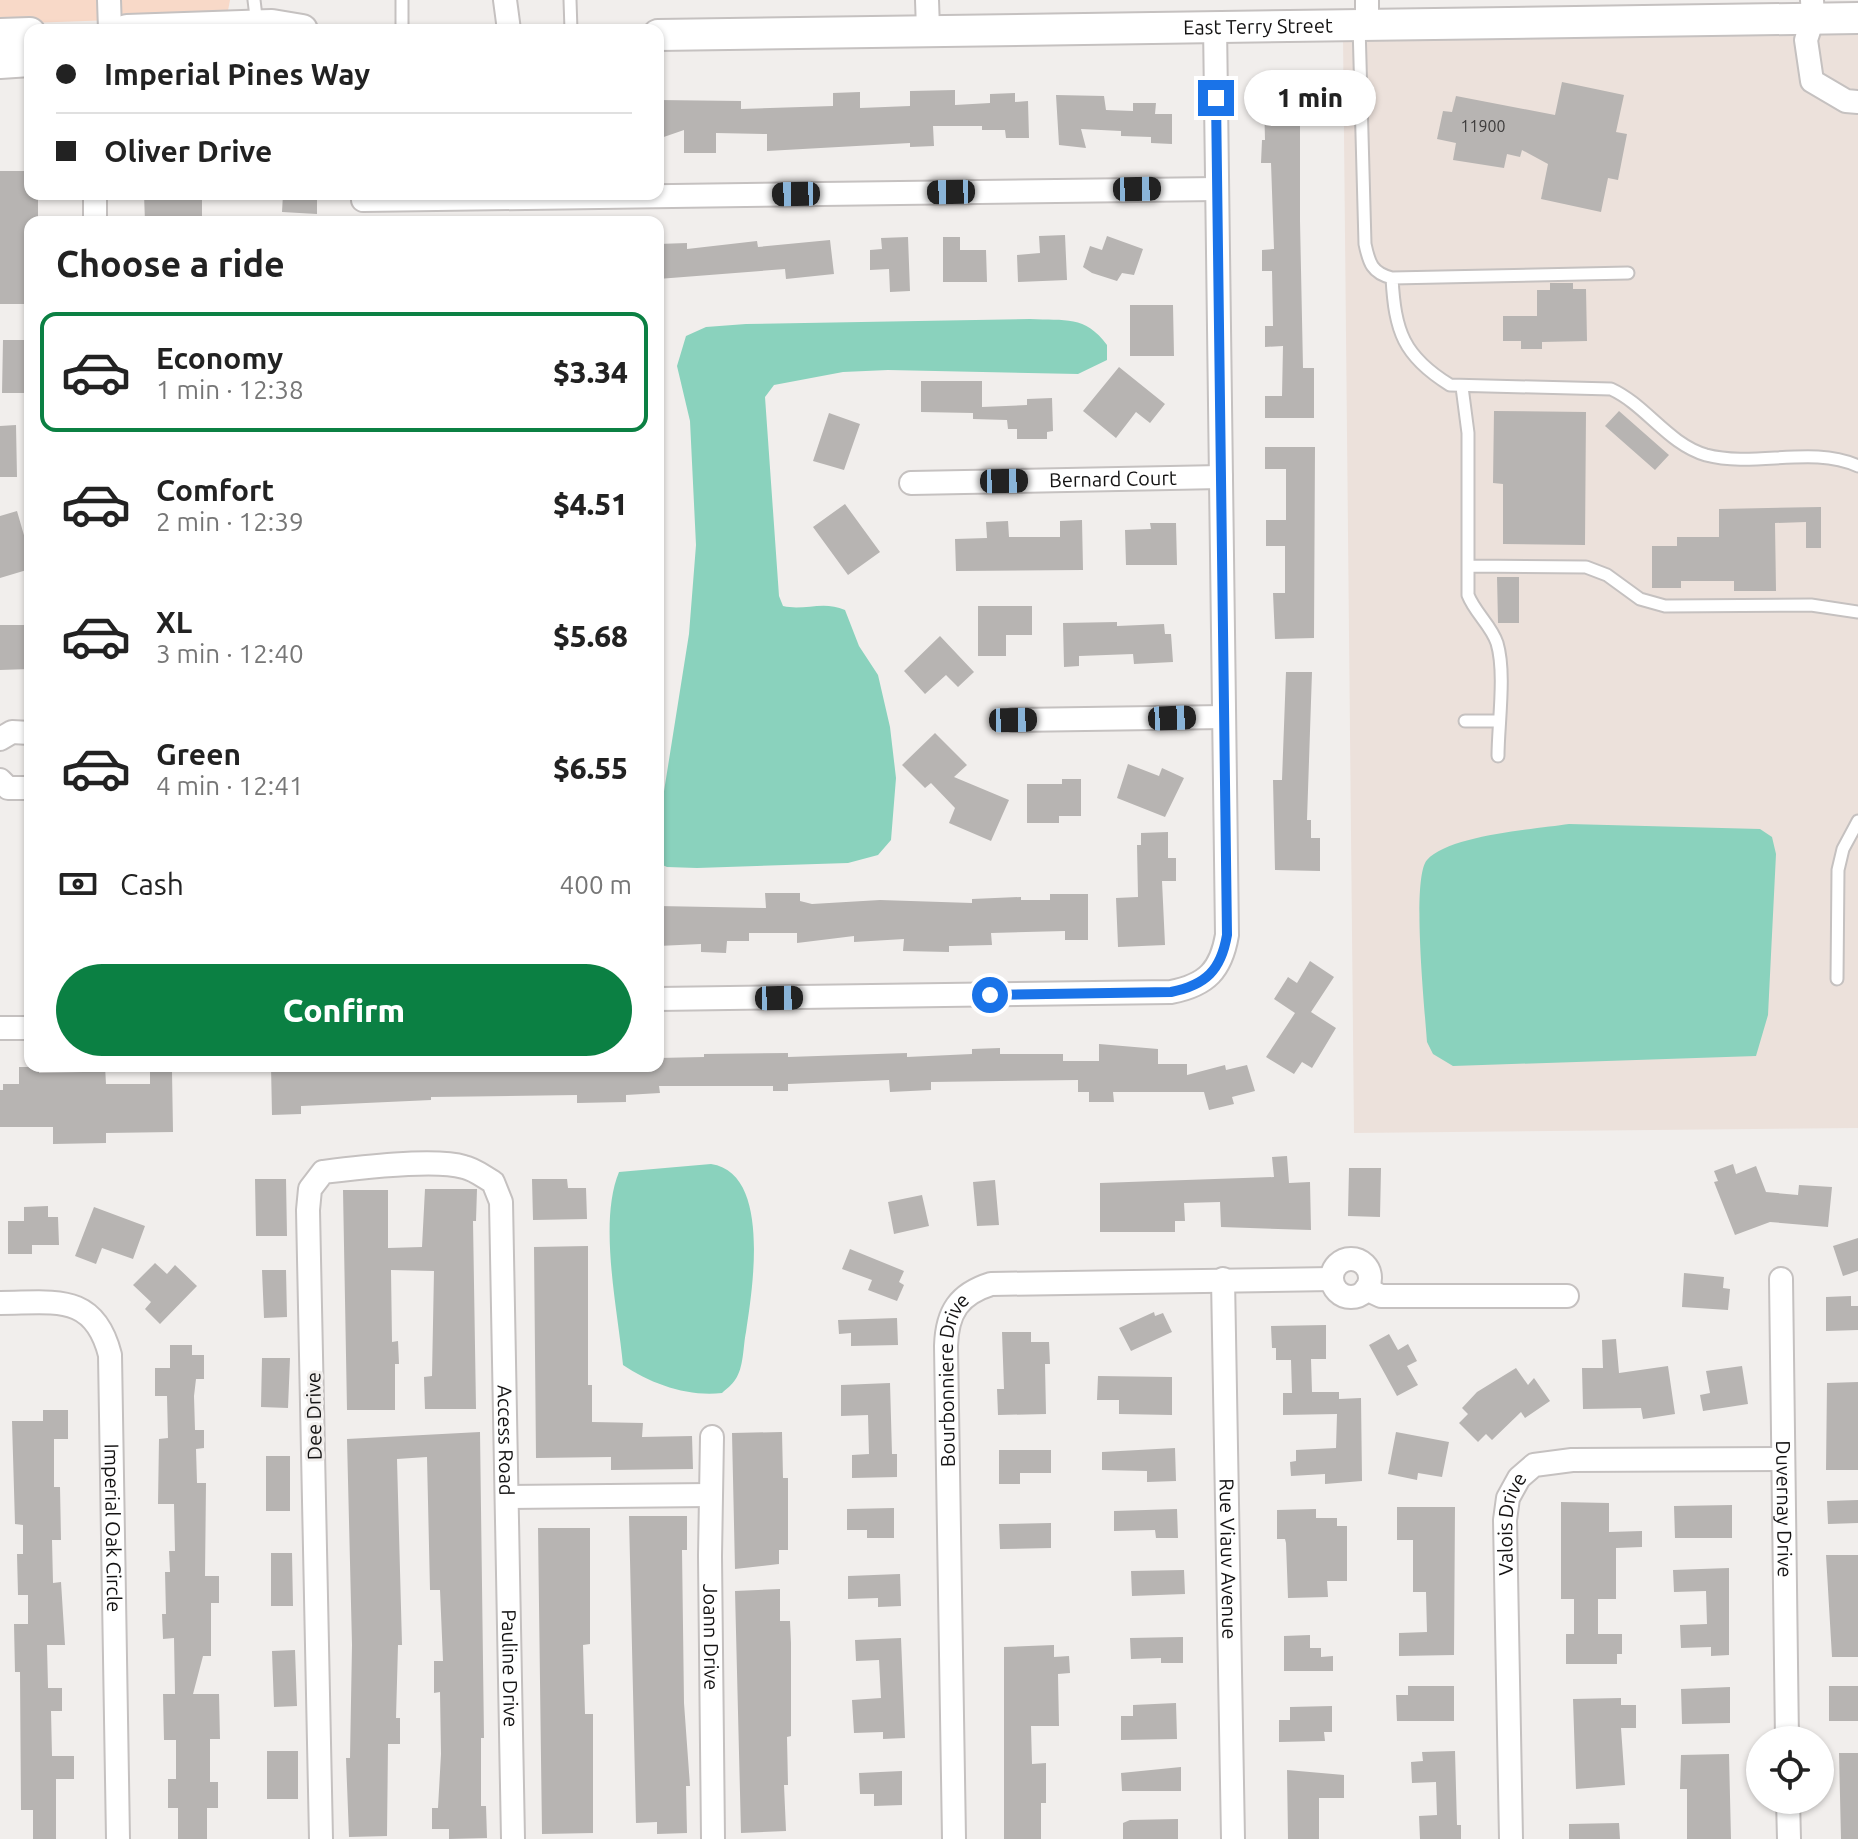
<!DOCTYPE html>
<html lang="en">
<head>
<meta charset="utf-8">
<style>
  :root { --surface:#fff; --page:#f2f2f2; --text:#222; --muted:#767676; --line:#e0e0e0; --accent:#0b8043 }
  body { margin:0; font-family:Ubuntu,sans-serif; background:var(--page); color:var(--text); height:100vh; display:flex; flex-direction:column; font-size:30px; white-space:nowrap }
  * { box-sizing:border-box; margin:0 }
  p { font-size:26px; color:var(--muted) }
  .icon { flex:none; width:44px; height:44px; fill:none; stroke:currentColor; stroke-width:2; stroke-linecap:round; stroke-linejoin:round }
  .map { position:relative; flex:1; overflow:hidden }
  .sheet { position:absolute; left:24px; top:216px; width:640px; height:856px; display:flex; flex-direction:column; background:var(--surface); border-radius:16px; box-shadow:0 2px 6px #0004 }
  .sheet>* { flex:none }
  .hud { position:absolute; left:24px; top:24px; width:640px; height:176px; border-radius:16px; box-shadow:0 2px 6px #0004; display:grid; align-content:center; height:176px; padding:0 32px; background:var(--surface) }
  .fabs { position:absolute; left:1746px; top:1726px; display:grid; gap:16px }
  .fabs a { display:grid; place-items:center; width:88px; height:88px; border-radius:50%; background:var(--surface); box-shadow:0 2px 6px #0004; font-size:40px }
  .end { position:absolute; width:36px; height:36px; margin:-18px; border:10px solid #1a73e8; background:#fff; box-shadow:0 0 0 4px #fff }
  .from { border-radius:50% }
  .bubble { position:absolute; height:56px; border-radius:28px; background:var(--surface); box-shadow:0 2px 6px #0004; font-size:26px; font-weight:800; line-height:56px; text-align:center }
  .car { position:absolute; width:24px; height:48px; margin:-24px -12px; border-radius:10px; box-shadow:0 0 6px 2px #0007; background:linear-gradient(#222 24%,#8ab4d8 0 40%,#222 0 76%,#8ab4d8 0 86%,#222 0) }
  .hud b { display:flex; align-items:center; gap:28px; height:76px; font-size:30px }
  .hud b+b { border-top:2px solid var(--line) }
  .hud i { width:20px; height:20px; background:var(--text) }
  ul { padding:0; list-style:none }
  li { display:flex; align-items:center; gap:24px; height:120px; margin:0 16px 12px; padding:0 16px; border:4px solid transparent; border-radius:16px }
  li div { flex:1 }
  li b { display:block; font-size:30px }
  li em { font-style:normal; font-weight:800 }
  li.selected { border-color:var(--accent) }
  li>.icon { width:72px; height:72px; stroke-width:1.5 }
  h2 { padding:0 32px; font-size:36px; line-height:96px }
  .pay { display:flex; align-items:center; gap:20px; height:88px; padding:0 32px; font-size:30px }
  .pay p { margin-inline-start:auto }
  .cta { display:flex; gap:16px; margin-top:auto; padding:16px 32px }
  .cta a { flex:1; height:92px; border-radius:48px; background:var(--accent); color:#fff; font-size:32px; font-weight:800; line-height:92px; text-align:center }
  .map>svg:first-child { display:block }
  .built { fill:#ece1db }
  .green { fill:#f8d9c8 }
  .water { fill:#8ad2bd }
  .building { fill:#b7b4b2 }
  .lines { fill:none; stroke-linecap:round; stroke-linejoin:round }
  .lane-casing { stroke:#c5c1c0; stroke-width:15 }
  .street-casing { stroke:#c5c1c0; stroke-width:26 }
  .secondary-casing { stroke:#c5c1c0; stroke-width:34 }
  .lane { stroke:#fff; stroke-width:11 }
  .street { stroke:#fff; stroke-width:22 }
  .secondary { stroke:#fff; stroke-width:30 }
  .route { stroke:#1a73e8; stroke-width:10 }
  .labels { text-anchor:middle; stroke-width:6; stroke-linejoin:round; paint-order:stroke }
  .number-label { font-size:16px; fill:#3d3b3b }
  .street-label { font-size:20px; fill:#141313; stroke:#f1eeec }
</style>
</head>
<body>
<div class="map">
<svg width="1858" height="1839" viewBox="0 0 1858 1839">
  <rect width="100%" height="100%" fill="#f1eeec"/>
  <path class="built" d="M1858,29V1128L1354,1133L1343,35Z"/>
  <path class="green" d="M0,0H230L227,16L0,24Z"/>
  <path class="water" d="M1030,319C1065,321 1085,315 1107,345V360L1078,374L888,370L843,372L774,385L765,397L779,596L783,606C805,611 823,600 845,610L859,646L878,675L890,727L896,778L891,840L878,855L848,863L697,868L667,867L658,863V829L689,634L696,545L690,421L677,366L686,336L706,327L746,324Z
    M1569,824L1760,829L1772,837L1776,854L1768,1015L1756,1056L1453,1066L1433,1054L1427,1042C1425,1012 1411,878 1427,860C1449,835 1536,829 1569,824Z
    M711,1164C772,1173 752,1291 746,1332C743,1346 744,1368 735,1380C732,1385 726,1389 722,1393C688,1397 651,1384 623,1365C618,1310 598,1223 619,1172Z"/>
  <path class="building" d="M1298,77V87H1309L1310,108H1300V221L1303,368H1314V418H1265V396H1282L1283,346L1265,347V326H1273L1272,271H1262V250L1274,249L1271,163H1261L1262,140H1265L1264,100H1274L1273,78Z
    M1562,82L1624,95L1616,132L1627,134L1618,180L1608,178L1601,212L1541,199L1548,164L1522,150L1520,157L1507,154L1504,168L1453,160L1456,143L1437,139L1443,111L1452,112L1456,96L1555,115Z
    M955,90V105L990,103V94L1015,93V102L1028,101L1029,138H1006L1005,130H982V126H933L934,146L910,147V143L767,151V134L716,133V153H684V130L658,139V100L741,101V109L833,106V93L860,92V108L910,106V91Z
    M1056,95L1104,96L1106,110L1133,111V103H1156L1155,114H1172V144L1151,143V137L1121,136V131L1081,129L1086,148L1059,145Z
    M0,171H30V194H38V222H30V304H0Z
    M144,194H202V222H145Z
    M283,194H317V214L282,212Z
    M1065,235L1067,280L1018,282L1017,255L1040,253L1039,236Z
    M1107,236L1143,249L1134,275L1122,273L1117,281L1092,273L1083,267L1090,246L1102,250Z
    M908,237L910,291L890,292L889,269L870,270V250L882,249L881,238Z
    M943,237H960V250H986L987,282H943Z
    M830,240L834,274L786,279L785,269L658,279V244L687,243V249L757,241L758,247Z
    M1550,283H1573V289H1586L1587,341L1542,342V349H1521V341H1503V316H1537V290H1550Z
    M1130,305H1173L1174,356H1130Z
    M3,340H30V393H2Z
    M1119,367L1165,404L1150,423L1136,412L1116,438L1083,411Z
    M921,381H982V407L1027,405V399L1052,398L1053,431L1047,432V439H1017V429H1008L1007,420L973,419V413L921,412Z
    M1494,411L1586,412L1585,545L1503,544V484L1493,483Z
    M1619,411L1669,455L1655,470L1605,426Z
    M829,413L860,424L844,470L813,461Z
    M16,425L17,477H0V426Z
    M1265,447H1315L1314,638L1275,639L1273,593H1285V546H1266V520H1286V469H1265Z
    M845,504L880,552L848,575L813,527Z
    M1821,507V548H1806V522L1775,523L1776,591H1734V581H1681V588H1652V546H1677V537H1719V509Z
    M17,511L30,556V569L0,578V516Z
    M1082,520L1083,570L956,571L955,539L987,538L986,522L1008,521L1009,537H1060V521Z
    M1150,523H1176L1177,565H1126L1125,530L1151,529Z
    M1497,577H1519V623H1498Z
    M978,606H1032V635H1006V656H978Z
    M1117,622V626L1164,624L1165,634H1171L1173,662L1134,664L1133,654L1079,656V666L1064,667L1063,623Z
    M0,625H30V669L0,670Z
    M940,636L974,672L958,687L946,675L925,694L904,671Z
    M1286,672H1312L1307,820H1311V838H1320V871L1275,870L1273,780H1282Z
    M935,733L967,765L954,777L1009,800L991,841L949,823L955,808L931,783L925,788L902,765Z
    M1128,764L1159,776L1162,768L1184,778L1165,817L1117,798Z
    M1062,779H1081V816H1059V823H1027V784H1062Z
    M1168,832V858H1176V881H1162L1165,945L1118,947L1116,898L1138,897L1137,845H1141V833Z
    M765,893H800V901L812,904L880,900L972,903V899L1021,897V900H1050V894H1088V940H1065V931L991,933L992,945L949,946V952L903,951L904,939L854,942V936L797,943V933H749V941H727L726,953L701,952V944L658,946V906L766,908Z
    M1310,961L1334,977L1311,1012L1336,1028L1312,1068L1302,1062L1294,1074L1266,1057L1295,1013L1274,999L1288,977L1297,983Z
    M1099,1044L1158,1049V1064H1187V1075L1225,1065L1226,1070L1247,1065L1255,1091L1232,1097L1234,1104L1209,1110L1204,1092H1113L1114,1102H1089V1092H1078V1080L931,1082V1090L890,1092L889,1080L788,1084V1091H773V1086H659L660,1093L626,1095V1102L577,1103V1095L431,1097V1100L301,1106V1114L272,1115L271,1066L601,1068L658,1066V1058L704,1057V1054L788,1053V1057L907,1053V1057L972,1054V1049L1000,1048V1054H1063V1061H1099Z
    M83,1066H105L106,1084H150V1071H172L173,1132L106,1133V1143L53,1144V1127H0V1090H3V1084H19V1067H39V1073L83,1072Z
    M1287,1156L1289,1183L1310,1182L1311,1230L1221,1227L1220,1202L1184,1203L1185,1221H1175V1232H1100V1183L1274,1177L1272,1157Z
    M1733,1164L1736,1174L1756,1166L1766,1192L1798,1195L1799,1185L1832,1187L1828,1227L1770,1222L1735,1235L1714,1182L1718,1181L1714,1171Z
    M1349,1168H1381L1380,1217L1348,1216Z
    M255,1179H286L287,1236H256Z
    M532,1179H567L568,1188H586L587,1219L533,1220Z
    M995,1180L999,1225L977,1226L973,1182Z
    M425,1189H477L476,1221H473L476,1409H425L424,1377L432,1376L434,1271L391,1270L392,1342L398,1341L399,1364H395V1410H347L343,1190H388V1248L422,1247Z
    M922,1195L929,1226L894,1234L888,1202Z
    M48,1206V1217H58L59,1245H32V1254H8V1221H24V1207Z
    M94,1207L145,1226L133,1259L102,1248L96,1264L75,1256Z
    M1858,1238V1271L1843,1276L1833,1246Z
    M588,1246V1385H592V1422L643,1423L642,1437L692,1436L693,1469L611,1470V1457L536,1458L534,1247Z
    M850,1249L904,1271L899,1282L904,1285L897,1301L868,1290L872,1280L842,1269Z
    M155,1263L167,1274L175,1265L197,1286L160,1324L145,1309L151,1302L133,1285Z
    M262,1270H286L287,1317L264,1318Z
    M1684,1273L1724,1277L1723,1288L1730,1289L1728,1310L1682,1307Z
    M1851,1296V1306H1858V1330L1826,1331V1297Z
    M1154,1312L1155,1316L1163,1313L1172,1332L1131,1351L1119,1328Z
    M897,1318L898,1345L851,1346V1333L839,1334L838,1320Z
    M1326,1325V1359H1311L1312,1392H1339V1399L1361,1398L1362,1481L1325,1484V1474L1291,1476L1290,1462L1296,1461V1450L1336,1448L1337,1414L1283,1415V1393H1292L1291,1360H1276V1348H1272L1271,1326Z
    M1002,1332H1031V1342H1049L1050,1364H1045L1046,1414L998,1415L997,1389H1004Z
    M1389,1334L1398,1350L1408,1344L1417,1361L1407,1366L1418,1385L1397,1396L1369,1345Z
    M1616,1339L1619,1373L1668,1366L1675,1414L1643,1419L1641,1408L1583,1409L1582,1368H1603L1602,1340Z
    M170,1345H192V1355H204V1379H196L194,1396L195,1430H204V1448L196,1449L197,1483H206L205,1576H219V1603H211V1656H203L193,1694H219L220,1739H210V1782H218V1808H207V1839H178V1808H168V1779H176V1740H164L163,1694H175L174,1638L163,1639L162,1614H166L165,1572H170L169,1551H175L174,1504H158L159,1439L168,1438L167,1396H155V1368H170Z
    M262,1358H290L288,1408L261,1407Z
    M1742,1366L1748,1404L1703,1411L1700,1395L1710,1393L1706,1371Z
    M1516,1368L1528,1385L1534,1378L1550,1401L1525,1418L1521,1412L1492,1440L1486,1434L1478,1442L1459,1423L1468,1414L1462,1408L1477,1392Z
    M1098,1376L1172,1377V1415L1119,1414V1400H1097Z
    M1858,1382V1470H1826L1827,1383Z
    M890,1383L892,1454H897V1477L852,1478V1455L869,1454L868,1415L841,1416V1385Z
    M43,1410H68V1439H54V1487H60L61,1540H52L53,1583L61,1582L65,1645H47L48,1688H62V1711H51L52,1756H74V1779H56V1839H33V1810H21L20,1672H15L14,1624H28V1595H18L17,1554H23V1525L15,1524L12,1421H43Z
    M480,1432L484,1738H481V1806H486L487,1838L449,1839V1829H432V1808H438L441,1754L440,1692L434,1693V1661H443L440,1590H430L427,1457L397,1459L402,1645H398L396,1718H400V1744H388L387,1836L349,1837L346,1758H350L352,1645L347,1439Z
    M782,1432L783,1478H788V1550H779V1564L735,1569L732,1433Z
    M1396,1432L1449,1442L1442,1477L1418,1473L1417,1480L1388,1474Z
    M1175,1448L1176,1481L1147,1482V1471L1102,1470V1452Z
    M999,1450H1051V1473H1020V1484H999Z
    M266,1456H290V1511H266Z
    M1858,1500V1523L1828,1524L1827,1501Z
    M1561,1502L1609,1503V1532L1642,1531V1547L1616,1548V1599H1598V1634H1622V1654H1617V1664H1566V1634H1574V1599H1561Z
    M1732,1505V1538H1675L1674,1506Z
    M1397,1507H1455L1454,1655L1399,1656V1633L1427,1632L1426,1592H1413V1540H1397Z
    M894,1508V1538H867V1530H847V1509Z
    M1177,1509L1178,1538H1156L1155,1530L1114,1531V1511Z
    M1316,1509V1518H1337V1526H1347V1581H1327L1328,1597L1288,1598L1286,1543L1285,1539H1277V1510Z
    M629,1516H687V1550H682L684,1703L690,1786H686L687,1833L657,1834V1822L636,1823Z
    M1051,1523V1548L1000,1549L999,1524Z
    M538,1528H590V1644L583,1645L585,1714H593V1833L542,1834Z
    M271,1553H292L293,1606H271Z
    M1826,1555H1858V1657H1832Z
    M1729,1568V1655L1711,1656V1647L1681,1648L1680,1625L1707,1624L1706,1591L1674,1592L1673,1570Z
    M1184,1570L1185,1594L1132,1596L1131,1571Z
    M900,1574L901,1606L878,1607V1598L848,1599V1576Z
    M780,1589V1621H790L791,1643V1736L787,1737L788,1785H784L786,1831L741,1833L735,1591Z
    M1310,1635V1648H1321V1657L1333,1656V1671H1284V1636Z
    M1183,1637V1663H1161V1658L1131,1659L1130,1638Z
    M901,1638L905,1738L883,1739V1732L854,1733L852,1700L881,1698L879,1660L856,1661L855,1640Z
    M1054,1645V1657L1069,1656L1070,1673L1058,1674L1059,1726H1031L1032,1764L1046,1763V1803H1041V1839H1004V1647Z
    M295,1650L297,1706L274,1707L272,1651Z
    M1408,1686H1454V1721H1397L1396,1695H1408Z
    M1829,1686H1858V1721H1829Z
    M1730,1687V1723L1682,1724L1681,1689Z
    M1621,1698V1705H1636V1728H1621L1625,1785L1576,1789L1573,1699Z
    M1176,1703L1177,1739L1121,1740V1716H1133V1705Z
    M1332,1706V1732H1324L1325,1741L1279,1742V1720H1290V1707Z
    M267,1751H298V1799H267Z
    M1455,1751L1457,1825H1461V1839H1420L1419,1816L1437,1815L1436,1782L1412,1783L1411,1762L1423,1761L1422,1752Z
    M1839,1753H1858V1839H1841Z
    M1729,1754L1731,1839H1687V1789H1680L1681,1755Z
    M1181,1767V1791H1122L1121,1773Z
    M1287,1770L1344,1775V1798H1319V1839H1288Z
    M902,1771V1805L874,1806V1794H860L859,1773Z
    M1178,1819V1839H1123V1823L1130,1820Z
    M1619,1823L1620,1839H1569V1824Z"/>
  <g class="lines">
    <g class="lane-casing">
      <path id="lane" d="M254,0L257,25
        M402,0V30
        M570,0L571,30
        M1359,25L1365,244C1369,263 1372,273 1392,278L1628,273
        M1392,278C1395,331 1403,356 1450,385L1611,389C1646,405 1668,444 1706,455C1755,468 1812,445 1858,466
        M1462,387L1468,433V595C1475,613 1491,625 1497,643C1506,673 1498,725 1498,756
        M1468,566L1586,567L1607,575L1640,599L1665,606L1811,605L1858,612
        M1465,721H1498
        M1837,979L1838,870L1843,849L1858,821"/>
    </g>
    <g class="street-casing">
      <g id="street">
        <path d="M109,0L110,30"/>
        <path d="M505,0L509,30"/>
        <path d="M927,0L928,29"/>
        <path d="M1367,0V24"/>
        <path d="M1812,0L1813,18L1806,40L1812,81L1846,101L1858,102"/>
        <path d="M95,194V222"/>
        <path d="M363,200L1217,189"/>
        <path id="s1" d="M911,483L1221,477"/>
        <path d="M1013,720L1224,717"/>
        <path d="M0,739L12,732L30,733"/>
        <path d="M0,780L8,788H30"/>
        <path d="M658,999L1171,992C1207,985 1221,970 1227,935L1215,24"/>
        <path d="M0,1028H30"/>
        <circle cx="1351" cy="1278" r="19"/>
        <path id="s2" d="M1223,1279L1233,1839"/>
        <path id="s3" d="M1781,1279L1787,1740"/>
        <path d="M1366,1289L1381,1296H1567"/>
        <path id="s4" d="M0,1303C54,1303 94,1292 110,1355L118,1839"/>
        <path id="s5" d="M712,1437L710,1556L713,1839"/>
        <path d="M507,1497L710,1495"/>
        <path d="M1788,1800L1789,1839"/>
        <path id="s6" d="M321,1839L308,1210L310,1189L323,1172C355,1168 434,1158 464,1167C474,1169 484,1177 493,1182L501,1202L513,1839"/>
        <path id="s7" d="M954,1839L946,1346C947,1312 959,1294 991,1284L1332,1279"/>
        <path id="s8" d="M1511,1839L1505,1520L1508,1498L1519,1478L1534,1465L1572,1460L1782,1459"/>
      </g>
    </g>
    <g class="secondary-casing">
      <g id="secondary">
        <path d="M127,30L272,25L302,30"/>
        <path d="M0,34L30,33"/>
        <path id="s9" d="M658,35L1858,18"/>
        <path d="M0,63L30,61"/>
      </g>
    </g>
    <use href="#lane" class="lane"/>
    <use href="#street" class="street"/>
    <use href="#secondary" class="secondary"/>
  </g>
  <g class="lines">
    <path class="route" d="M990,995L1171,992C1206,985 1221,970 1227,935L1216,98"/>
  </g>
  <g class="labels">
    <g class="number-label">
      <text x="1483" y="132">11900</text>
    </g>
    <g class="street-label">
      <text dy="7" stroke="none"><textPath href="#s9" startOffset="600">East Terry Street</textPath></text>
      <text dy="7" stroke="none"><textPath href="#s1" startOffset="202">Bernard Court</textPath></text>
      <text dy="7" stroke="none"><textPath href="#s7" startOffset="460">Bourbonniere Drive</textPath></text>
      <text transform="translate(314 1416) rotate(-91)" y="7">Dee Drive</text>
      <text dy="7" stroke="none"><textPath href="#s6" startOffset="1106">Access Road</textPath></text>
      <text dy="7" stroke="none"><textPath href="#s3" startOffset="230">Duvernay Drive</textPath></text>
      <text dy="7" stroke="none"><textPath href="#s4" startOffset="310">Imperial Oak Circle</textPath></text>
      <text dy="7" stroke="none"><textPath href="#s8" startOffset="316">Valois Drive</textPath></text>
      <text dy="7" stroke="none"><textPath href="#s2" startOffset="280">Rue Viauv Avenue</textPath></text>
      <text dy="7" stroke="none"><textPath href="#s5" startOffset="200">Joann Drive</textPath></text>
      <text dy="7" stroke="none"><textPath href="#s6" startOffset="1334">Pauline Drive</textPath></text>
    </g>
  </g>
</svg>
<div class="fabs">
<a><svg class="icon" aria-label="locate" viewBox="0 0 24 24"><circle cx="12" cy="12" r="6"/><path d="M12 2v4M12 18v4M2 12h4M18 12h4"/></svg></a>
</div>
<i class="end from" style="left:990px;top:995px"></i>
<i class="end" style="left:1216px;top:98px"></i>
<div class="bubble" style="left:1244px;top:70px;width:132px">1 min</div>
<i class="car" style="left:1137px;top:189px;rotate:89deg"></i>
<i class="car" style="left:951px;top:192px;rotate:269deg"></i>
<i class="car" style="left:796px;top:194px;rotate:269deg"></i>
<i class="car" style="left:1004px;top:481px;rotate:89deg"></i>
<i class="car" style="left:1172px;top:718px;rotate:88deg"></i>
<i class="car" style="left:1013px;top:720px;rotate:89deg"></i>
<i class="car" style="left:779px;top:998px;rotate:89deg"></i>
<div class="hud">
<b><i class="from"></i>Imperial Pines Way</b>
<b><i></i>Oliver Drive</b>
</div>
<section class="sheet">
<h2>Choose a ride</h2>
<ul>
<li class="selected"><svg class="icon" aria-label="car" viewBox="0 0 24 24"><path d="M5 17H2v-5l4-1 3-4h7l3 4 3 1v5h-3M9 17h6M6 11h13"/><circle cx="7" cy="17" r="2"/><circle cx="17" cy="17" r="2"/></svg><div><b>Economy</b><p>1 min · 12:38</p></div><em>$3.34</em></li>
<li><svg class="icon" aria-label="car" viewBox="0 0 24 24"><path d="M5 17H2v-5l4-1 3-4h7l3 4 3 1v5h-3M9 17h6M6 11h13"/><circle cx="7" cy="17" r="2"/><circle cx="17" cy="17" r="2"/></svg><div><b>Comfort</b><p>2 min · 12:39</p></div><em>$4.51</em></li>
<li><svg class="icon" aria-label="car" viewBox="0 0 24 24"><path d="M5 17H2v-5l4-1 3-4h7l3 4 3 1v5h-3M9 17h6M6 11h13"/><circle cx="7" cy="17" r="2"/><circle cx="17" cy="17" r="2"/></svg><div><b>XL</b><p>3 min · 12:40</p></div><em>$5.68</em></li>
<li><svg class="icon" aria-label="car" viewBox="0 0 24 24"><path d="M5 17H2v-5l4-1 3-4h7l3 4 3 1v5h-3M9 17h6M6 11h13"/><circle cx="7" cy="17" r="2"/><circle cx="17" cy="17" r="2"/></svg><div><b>Green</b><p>4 min · 12:41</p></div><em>$6.55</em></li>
</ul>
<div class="pay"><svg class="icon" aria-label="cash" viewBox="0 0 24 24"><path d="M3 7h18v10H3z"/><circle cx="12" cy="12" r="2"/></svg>Cash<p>400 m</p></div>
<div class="cta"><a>Confirm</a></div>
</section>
</div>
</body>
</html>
